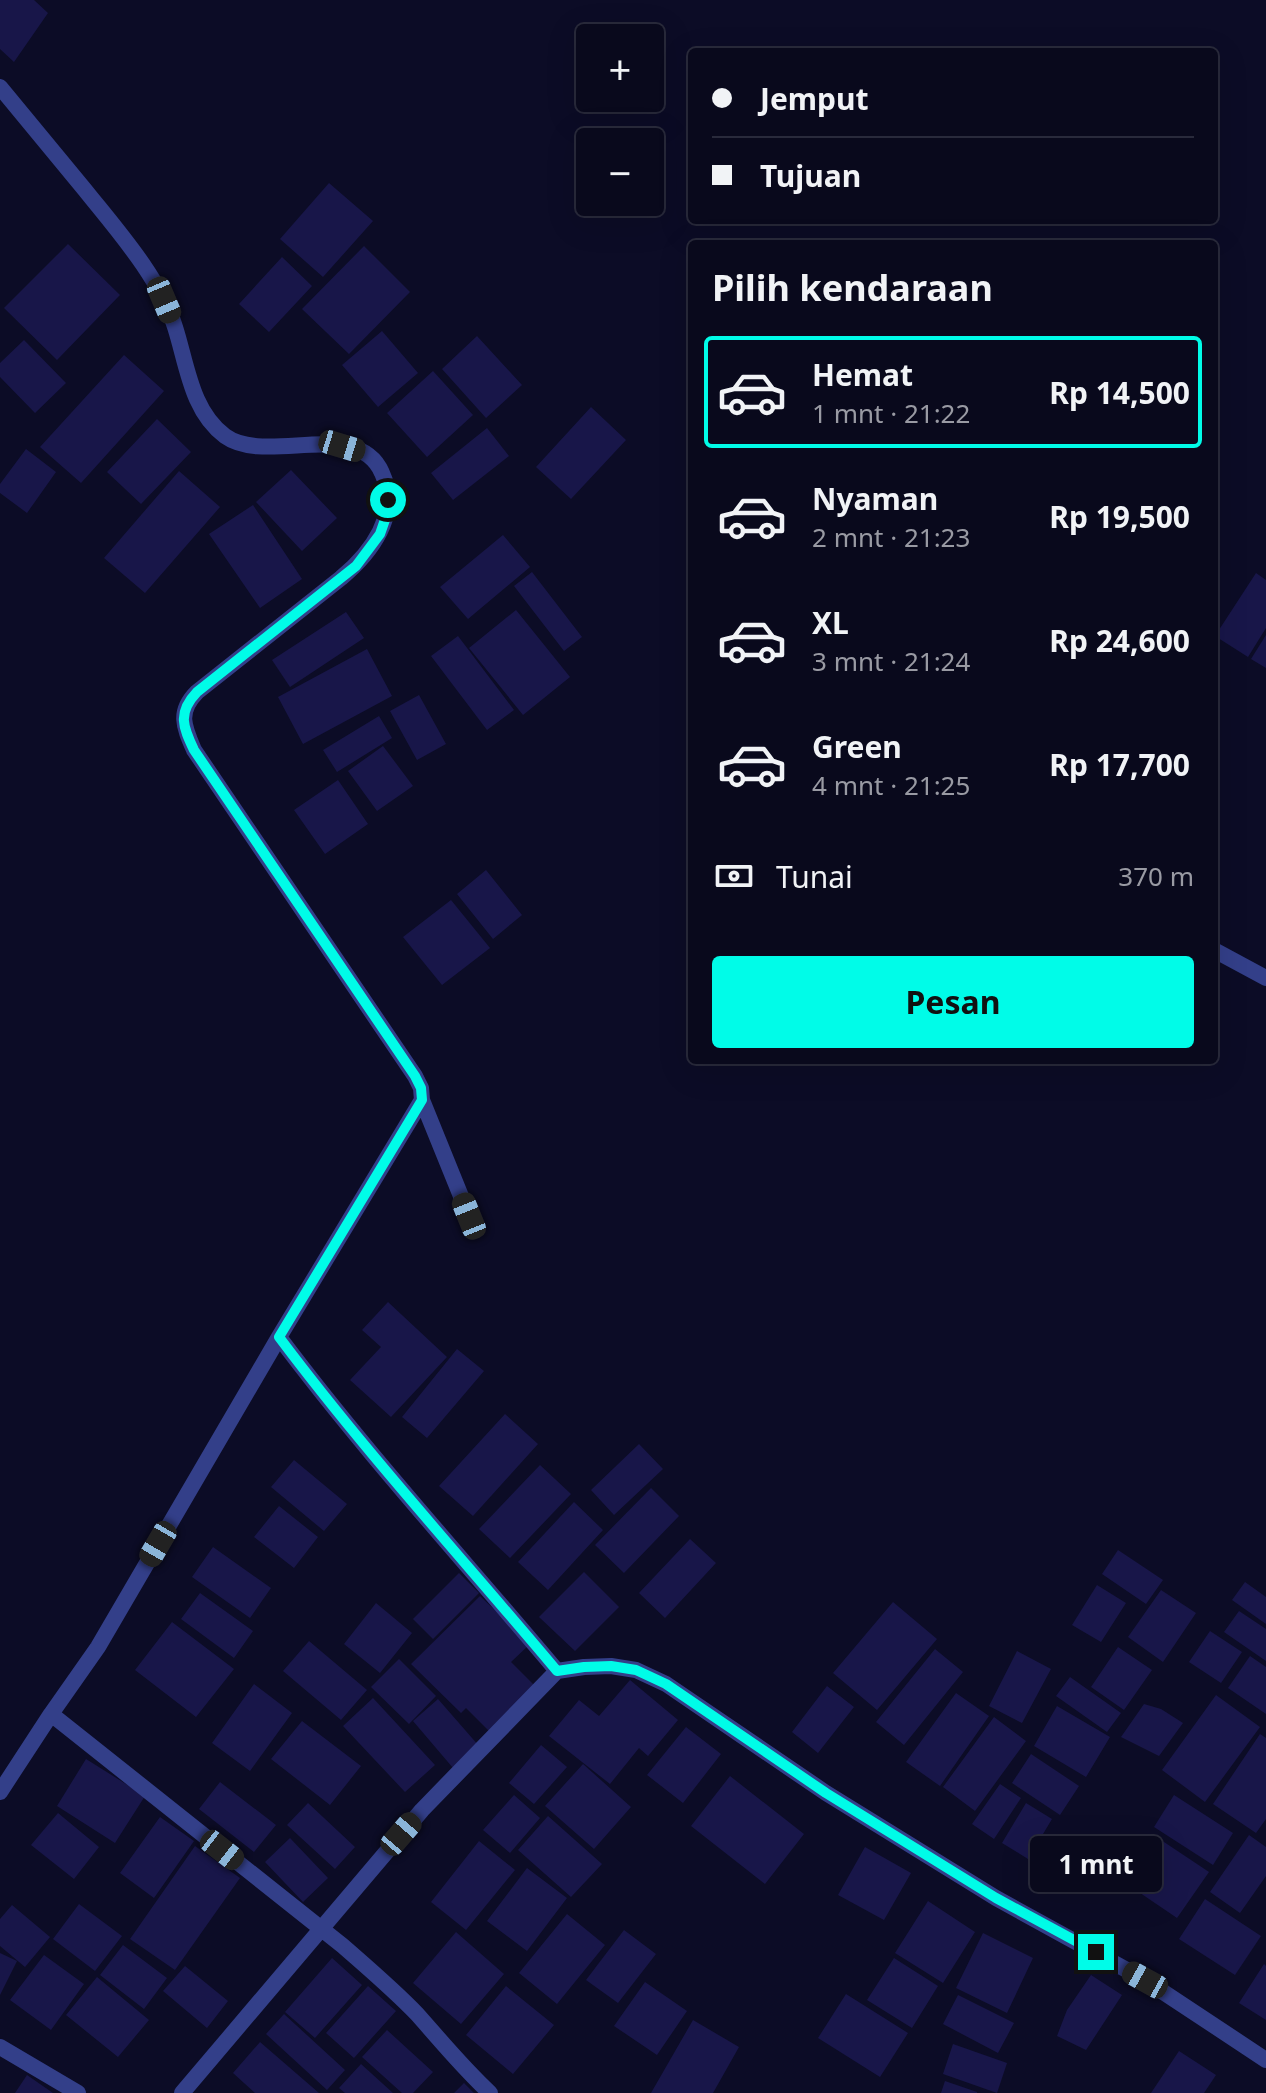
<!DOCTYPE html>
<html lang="id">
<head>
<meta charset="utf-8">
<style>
  :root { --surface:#09091c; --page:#171729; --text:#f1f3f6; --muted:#999aa3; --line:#292a3b; --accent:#00fce8 }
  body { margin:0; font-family:"Noto Sans",sans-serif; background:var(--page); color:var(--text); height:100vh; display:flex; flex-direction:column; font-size:30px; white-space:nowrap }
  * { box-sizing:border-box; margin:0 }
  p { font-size:26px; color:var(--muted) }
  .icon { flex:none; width:44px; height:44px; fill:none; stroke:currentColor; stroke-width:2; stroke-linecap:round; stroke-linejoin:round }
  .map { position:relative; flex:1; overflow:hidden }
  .drawer { position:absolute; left:688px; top:240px; width:530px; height:824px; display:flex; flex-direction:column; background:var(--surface); border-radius:8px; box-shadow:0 8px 32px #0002,0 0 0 2px var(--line) }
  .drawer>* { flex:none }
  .top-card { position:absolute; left:688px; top:48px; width:530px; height:176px; border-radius:8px; box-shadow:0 8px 32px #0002,0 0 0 2px var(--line); display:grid; align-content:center; height:176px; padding:0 24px; background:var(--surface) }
  .fabs { position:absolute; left:576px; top:24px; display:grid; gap:16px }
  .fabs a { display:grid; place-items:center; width:88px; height:88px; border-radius:8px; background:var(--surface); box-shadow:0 8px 32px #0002,0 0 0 2px var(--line); font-size:40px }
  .end { position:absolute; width:36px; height:36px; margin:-18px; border:10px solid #00fce8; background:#111; box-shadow:0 0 0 4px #111 }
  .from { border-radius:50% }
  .bubble { position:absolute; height:56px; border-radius:8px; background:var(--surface); box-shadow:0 8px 32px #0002,0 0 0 2px var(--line); font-size:26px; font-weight:700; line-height:56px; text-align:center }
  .car { position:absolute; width:24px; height:48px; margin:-24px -12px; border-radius:10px; box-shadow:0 0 6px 2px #0007; background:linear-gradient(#222 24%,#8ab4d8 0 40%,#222 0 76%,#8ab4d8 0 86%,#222 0) }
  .top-card b { display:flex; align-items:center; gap:28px; height:76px; font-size:30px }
  .top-card b+b { border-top:2px solid var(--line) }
  .top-card i { width:20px; height:20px; background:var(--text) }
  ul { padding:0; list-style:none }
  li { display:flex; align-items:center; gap:24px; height:112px; margin:0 16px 12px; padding:0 8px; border:4px solid transparent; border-radius:8px }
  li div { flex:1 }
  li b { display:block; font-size:30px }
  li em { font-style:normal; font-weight:700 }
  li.selected { border-color:var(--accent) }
  li>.icon { width:72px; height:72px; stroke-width:1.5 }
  h2 { padding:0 24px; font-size:36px; line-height:96px }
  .pay { display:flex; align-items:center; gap:20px; height:88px; padding:0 24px; font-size:30px }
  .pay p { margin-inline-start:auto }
  .button { display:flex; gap:16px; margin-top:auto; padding:16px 24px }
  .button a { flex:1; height:92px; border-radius:8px; background:var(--accent); color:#111; font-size:32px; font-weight:700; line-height:92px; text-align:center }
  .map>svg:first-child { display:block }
  .building { fill:#181649 }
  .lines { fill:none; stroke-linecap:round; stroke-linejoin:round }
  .minor { stroke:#333f89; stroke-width:16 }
  .route { stroke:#00fce8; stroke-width:10 }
</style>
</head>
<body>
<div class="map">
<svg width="1266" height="2093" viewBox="0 0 1266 2093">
  <rect width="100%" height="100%" fill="#0c0c26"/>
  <path class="building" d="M0,0H34L48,13L14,62L0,49Z
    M329,183L373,221L323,277L280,239Z
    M68,244L120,295L57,360L4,308Z
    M364,246L410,292L349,354L302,309Z
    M282,257L312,286L269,332L239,304Z
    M382,331L418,373L378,407L342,365Z
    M477,336L522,385L486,418L442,369Z
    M24,340L66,383L35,413L0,377V363Z
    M124,355L164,391L81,483L40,447Z
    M433,371L473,415L427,457L387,413Z
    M591,407L626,440L571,499L536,467Z
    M157,419L191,452L141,504L107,472Z
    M487,428L509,456L453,500L431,473Z
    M26,449L56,472L27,513L0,493V484Z
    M291,470L337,518L302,551L256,502Z
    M179,471L220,507L145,593L104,558Z
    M253,505L302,579L260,608L209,534Z
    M503,535L530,567L468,619L440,587Z
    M532,572L582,637L564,651L514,586Z
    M1256,573L1266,580V628L1248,657L1215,636Z
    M516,610L570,677L523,715L469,648Z
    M346,612L364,638L290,687L272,660Z
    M1266,635V668L1251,659Z
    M458,636L514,710L487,730L431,656Z
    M367,649L392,696L303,744L278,697Z
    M419,695L446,744L417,760L390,711Z
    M379,716L392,738L337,772L323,750Z
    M383,746L413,786L377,811L348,771Z
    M338,780L368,824L325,854L294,810Z
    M486,870L522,915L493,939L457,894Z
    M451,900L490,948L442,985L403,937Z
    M388,1302L447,1357L391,1417L350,1380L381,1347L362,1330Z
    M457,1349L484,1371L427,1438L402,1417Z
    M505,1414L538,1444L473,1516L439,1486Z
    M639,1444L663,1469L614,1515L591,1490Z
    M294,1460L347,1504L324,1531L271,1487Z
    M540,1465L571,1494L510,1558L479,1529Z
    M651,1488L679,1516L624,1573L595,1545Z
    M574,1502L603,1530L548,1590L518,1562Z
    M279,1506L318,1537L294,1568L254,1537Z
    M690,1539L716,1563L665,1618L639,1593Z
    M213,1547L271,1588L250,1618L192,1577Z
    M1118,1550L1163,1580L1146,1604L1102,1574Z
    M584,1572L619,1607L575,1651L539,1617Z
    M459,1573L479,1593L433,1639L413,1619Z
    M1245,1582L1266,1597V1624L1232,1600Z
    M1097,1585L1126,1603L1101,1642L1072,1625Z
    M1161,1590L1196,1613L1163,1662L1128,1637Z
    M200,1593L253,1631L234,1658L181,1619Z
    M480,1596L530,1644L511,1662L535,1686L490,1732L466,1708L461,1713L411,1664Z
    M893,1602L937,1639L877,1710L833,1673Z
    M376,1603L412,1633L380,1673L344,1644Z
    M1239,1611L1266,1629V1661L1224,1632Z
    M172,1622L234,1669L196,1717L135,1670Z
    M1210,1631L1242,1652L1221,1683L1189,1662Z
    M309,1641L367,1690L341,1720L283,1671Z
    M1118,1647L1152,1670L1124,1710L1091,1687Z
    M935,1649L963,1672L904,1745L876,1722Z
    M1017,1651L1051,1669L1022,1723L989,1706Z
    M1250,1656L1266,1667V1714L1228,1688Z
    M399,1659L436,1696L409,1724L371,1687Z
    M1070,1677L1121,1713L1107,1732L1056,1696Z
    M630,1680L678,1720L648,1756L639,1748L610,1784L549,1736L579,1700L599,1716Z
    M254,1684L292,1713L250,1771L212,1743Z
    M827,1686L854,1707L818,1753L792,1732Z
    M956,1693L989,1716L940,1786L906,1762Z
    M1216,1695L1260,1727L1205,1802L1162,1770Z
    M373,1698L435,1765L405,1792L343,1726Z
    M438,1699L479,1746L453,1768L413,1721Z
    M1144,1704L1161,1709L1183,1723L1159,1756L1121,1737Z
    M1057,1706L1110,1737L1086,1777L1034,1746Z
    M994,1717L1026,1741L975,1811L943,1787Z
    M302,1721L361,1766L330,1805L271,1759Z
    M686,1727L721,1754L683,1803L647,1775Z
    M1260,1734L1266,1738V1819L1256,1833L1213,1804Z
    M541,1745L567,1767L534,1804L509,1783Z
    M1031,1754L1079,1786L1060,1815L1012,1783Z
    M86,1759L145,1796L115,1843L57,1806Z
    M583,1764L631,1807L594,1849L545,1806Z
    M730,1776L804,1834L765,1884L691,1826Z
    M220,1782L276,1825L254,1852L199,1809Z
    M1000,1784L1021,1798L994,1839L972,1824Z
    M514,1795L540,1818L510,1853L483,1830Z
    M1174,1795L1233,1833L1213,1865L1154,1827Z
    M308,1803L355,1847L335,1869L287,1825Z
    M1026,1803L1052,1819L1028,1859L1002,1843Z
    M58,1813L99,1847L74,1879L31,1845Z
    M548,1816L602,1864L571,1897L518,1850Z
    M160,1817L194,1841L154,1898L120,1873Z
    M1152,1834L1209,1872L1177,1918L1121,1880Z
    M1249,1835L1266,1847V1876L1240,1913L1210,1892Z
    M290,1838L328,1878L303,1902L265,1862Z
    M479,1841L515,1870L466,1930L431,1902Z
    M195,1846L240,1878L175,1970L130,1939Z
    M865,1847L911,1873L884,1920L838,1895Z
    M527,1868L567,1898L527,1951L487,1921Z
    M1205,1899L1261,1936L1235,1975L1179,1939Z
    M928,1901L975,1932L943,1983L895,1953Z
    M79,1904L122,1936L95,1971L53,1939Z
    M12,1905L50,1937L25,1967L0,1946V1919Z
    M567,1914L605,1945L557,2004L519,1973Z
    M624,1930L656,1954L618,2003L586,1980Z
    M456,1932L504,1974L461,2024L413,1983Z
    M983,1933L1033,1958L1007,2013L956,1988Z
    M123,1945L167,1978L144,2009L100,1975Z
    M0,1953L17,1961L0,1995Z
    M44,1955L84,1984L51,2030L10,2000Z
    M332,1958L362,1985L315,2038L285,2012Z
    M894,1958L938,1986L912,2028L867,2000Z
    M1264,1964L1266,1966V2020L1239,2003Z
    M185,1966L228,2001L207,2028L163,1991Z
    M1091,1975L1122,1995L1086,2050L1057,2036L1067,2010Z
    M97,1977L149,2020L118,2057L66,2015Z
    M645,1982L687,2011L657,2055L614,2026Z
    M368,1986L396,2011L354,2058L326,2033Z
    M506,1986L554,2025L513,2074L466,2035Z
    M846,1994L908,2033L880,2077L818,2038Z
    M958,1995L1014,2023L998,2053L943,2024Z
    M284,2014L345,2070L327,2090L266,2034Z
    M693,2020L739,2047L713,2093H651Z
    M387,2030L433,2072L413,2093H402L362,2057Z
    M260,2042L319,2093H255L233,2073Z
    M953,2044L1007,2063L997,2093L943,2074Z
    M1179,2051L1216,2075L1204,2093H1151Z
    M361,2064L393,2093H345L339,2088Z
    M27,2075L53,2093H15Z
    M945,2081L977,2092V2093H941Z
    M464,2083L474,2093H454Z"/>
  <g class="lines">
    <path class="minor" d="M0,87C28,121 57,156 85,190C117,230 160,278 175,327C187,364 191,411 225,436C266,466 358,417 382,473C401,514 371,553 341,578L197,692C177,712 184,727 194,750L415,1076L421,1088L422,1100L279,1337L98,1647L51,1714L0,1792
      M1214,950L1266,978
      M422,1100L469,1216
      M279,1337C366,1453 464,1560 557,1671L584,1667L611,1666L636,1670L666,1684L826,1793L996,1898L1145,1980L1266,2060
      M51,1714L343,1946C368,1968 394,1990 417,2014C441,2041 463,2068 490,2093
      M0,2047L78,2093
      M182,2093L422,1810L557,1671"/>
  </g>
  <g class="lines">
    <path class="route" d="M388,500L387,514L380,534L356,566L197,692C177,713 183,727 194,750L415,1076L421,1088L422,1100L279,1337C366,1453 464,1560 557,1671L584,1667L611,1666L636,1670L666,1684L826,1793L996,1898L1096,1952"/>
  </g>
</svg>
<div class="fabs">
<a>+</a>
<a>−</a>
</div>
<i class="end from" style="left:388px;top:500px"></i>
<i class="end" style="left:1096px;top:1952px"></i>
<div class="bubble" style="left:1030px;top:1836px;width:132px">1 mnt</div>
<i class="car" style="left:164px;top:300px;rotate:157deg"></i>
<i class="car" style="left:342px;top:446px;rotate:107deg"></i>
<i class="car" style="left:469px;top:1216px;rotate:338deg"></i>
<i class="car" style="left:158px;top:1544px;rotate:210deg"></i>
<i class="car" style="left:401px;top:1834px;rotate:41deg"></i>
<i class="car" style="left:222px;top:1850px;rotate:128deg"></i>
<i class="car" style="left:1145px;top:1980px;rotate:299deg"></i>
<div class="top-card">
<b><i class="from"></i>Jemput</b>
<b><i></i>Tujuan</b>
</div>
<section class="drawer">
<h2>Pilih kendaraan</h2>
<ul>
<li class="selected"><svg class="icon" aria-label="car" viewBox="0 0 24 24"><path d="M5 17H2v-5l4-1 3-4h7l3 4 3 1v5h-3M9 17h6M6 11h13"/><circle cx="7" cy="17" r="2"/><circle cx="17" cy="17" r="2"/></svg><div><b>Hemat</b><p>1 mnt · 21:22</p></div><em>Rp 14,500</em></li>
<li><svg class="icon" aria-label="car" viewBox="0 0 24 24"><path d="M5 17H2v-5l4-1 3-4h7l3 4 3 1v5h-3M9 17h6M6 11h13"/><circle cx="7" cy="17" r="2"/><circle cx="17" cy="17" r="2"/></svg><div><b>Nyaman</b><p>2 mnt · 21:23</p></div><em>Rp 19,500</em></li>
<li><svg class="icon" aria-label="car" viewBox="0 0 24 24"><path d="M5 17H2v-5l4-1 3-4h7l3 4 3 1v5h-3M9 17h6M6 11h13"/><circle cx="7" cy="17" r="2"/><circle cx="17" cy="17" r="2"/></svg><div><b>XL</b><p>3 mnt · 21:24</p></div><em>Rp 24,600</em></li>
<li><svg class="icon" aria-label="car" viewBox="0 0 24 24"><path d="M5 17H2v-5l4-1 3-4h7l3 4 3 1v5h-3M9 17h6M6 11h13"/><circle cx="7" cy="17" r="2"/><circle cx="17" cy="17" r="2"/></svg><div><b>Green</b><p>4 mnt · 21:25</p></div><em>Rp 17,700</em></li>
</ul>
<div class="pay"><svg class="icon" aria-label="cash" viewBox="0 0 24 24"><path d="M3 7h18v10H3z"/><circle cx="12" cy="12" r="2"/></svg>Tunai<p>370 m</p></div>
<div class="button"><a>Pesan</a></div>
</section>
</div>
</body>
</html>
